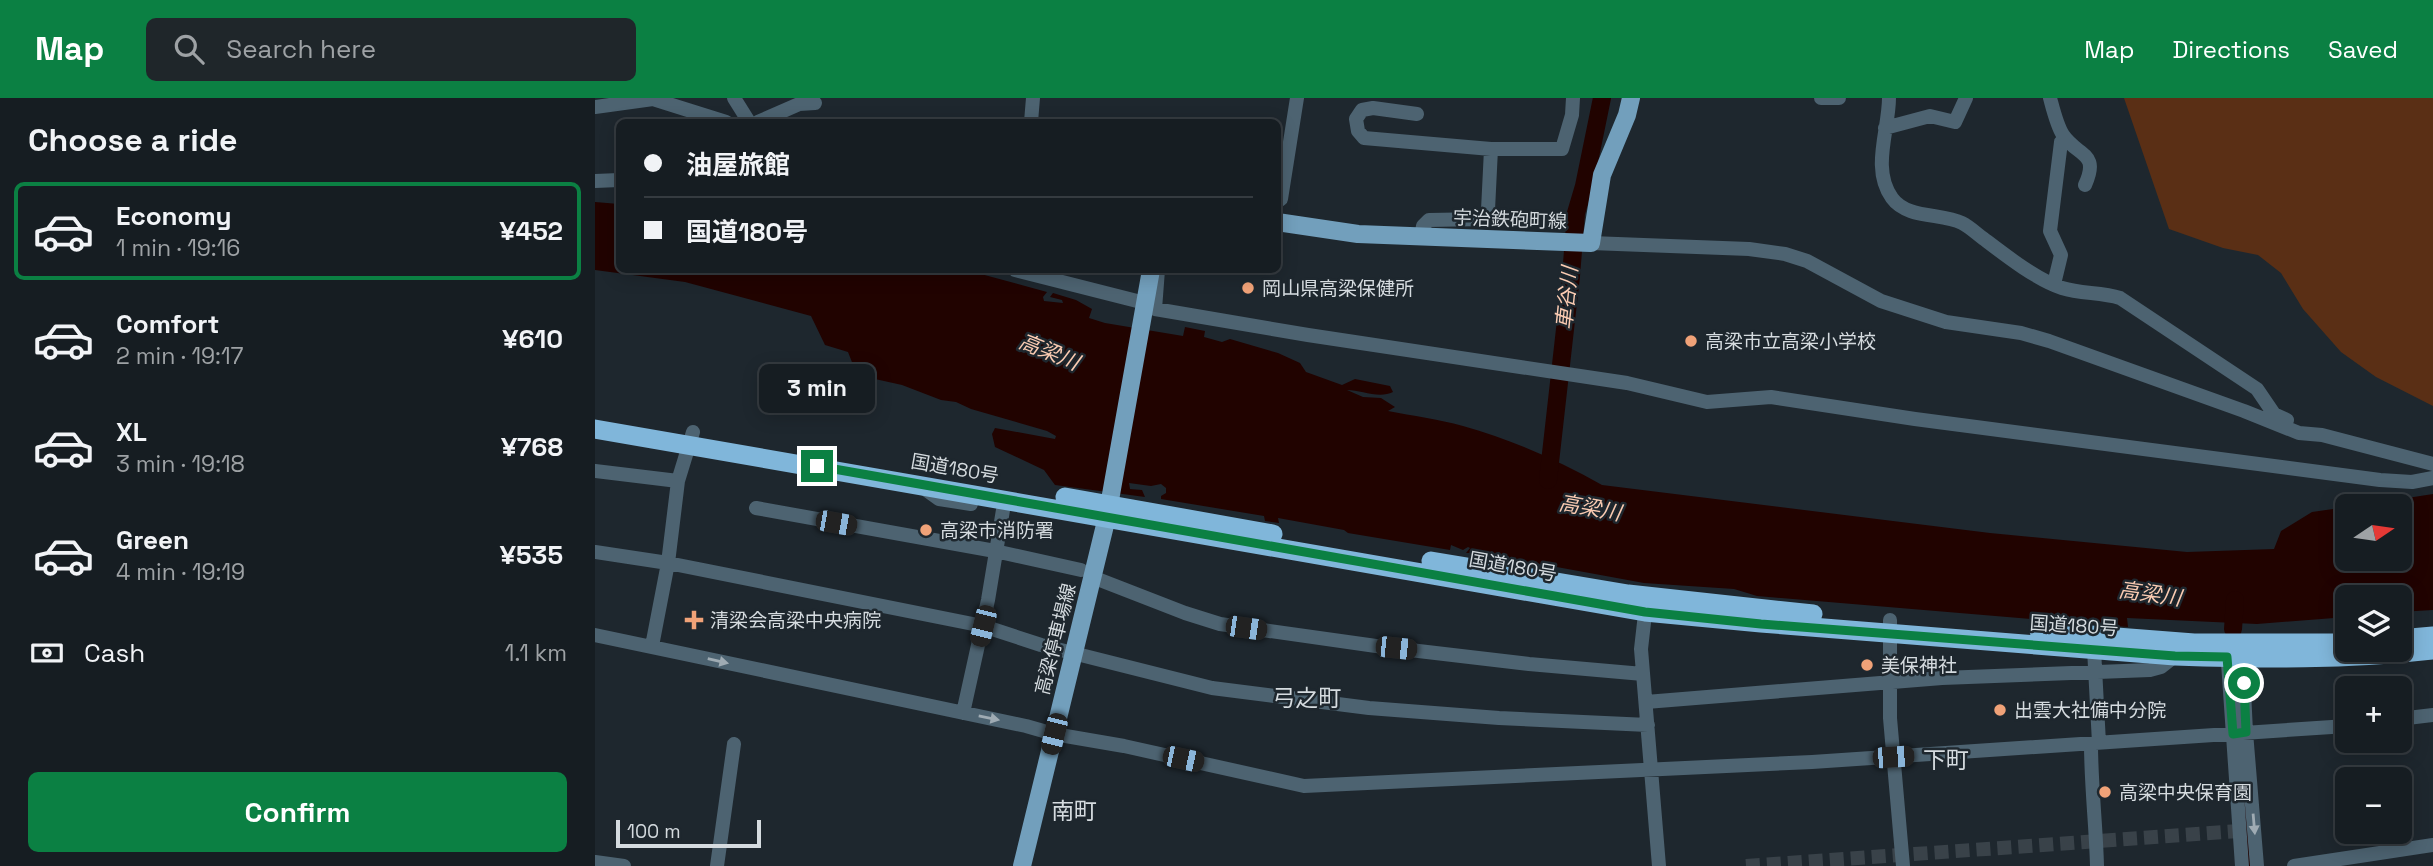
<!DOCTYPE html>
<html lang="en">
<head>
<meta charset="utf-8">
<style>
  :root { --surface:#161d22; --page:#1f262a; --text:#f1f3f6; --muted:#9ea2a5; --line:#353b40; --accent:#0b8043 }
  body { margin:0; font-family:"Space Grotesk","Noto Sans JP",sans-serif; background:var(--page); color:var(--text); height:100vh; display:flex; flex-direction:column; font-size:26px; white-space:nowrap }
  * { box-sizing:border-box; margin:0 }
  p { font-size:23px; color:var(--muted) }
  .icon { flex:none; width:38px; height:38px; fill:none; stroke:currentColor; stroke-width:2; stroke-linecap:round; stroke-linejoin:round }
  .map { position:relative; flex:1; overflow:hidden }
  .side { display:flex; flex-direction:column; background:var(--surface); width:595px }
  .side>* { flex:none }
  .guide { position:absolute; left:21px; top:21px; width:665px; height:154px; border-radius:10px; box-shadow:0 4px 18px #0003,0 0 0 2px var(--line); display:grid; align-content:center; height:154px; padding:0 28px; background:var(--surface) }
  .needle { width:46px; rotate:77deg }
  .controls { position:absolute; left:1740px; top:396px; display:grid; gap:14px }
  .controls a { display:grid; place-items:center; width:77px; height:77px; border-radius:10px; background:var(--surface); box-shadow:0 4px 18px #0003,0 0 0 2px var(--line); font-size:35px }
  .scale { position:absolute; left:21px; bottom:18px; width:145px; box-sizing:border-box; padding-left:7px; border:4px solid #d5dbdf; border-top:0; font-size:19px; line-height:24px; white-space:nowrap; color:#d5dbdf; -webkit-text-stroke:5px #1e272e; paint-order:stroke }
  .end { position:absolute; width:32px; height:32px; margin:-16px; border:9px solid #0b8043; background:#fff; box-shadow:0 0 0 4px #fff }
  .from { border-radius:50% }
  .bubble { position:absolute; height:49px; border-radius:10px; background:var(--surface); box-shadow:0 4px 18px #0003,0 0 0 2px var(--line); font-size:23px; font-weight:800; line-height:49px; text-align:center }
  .car { position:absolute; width:21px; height:42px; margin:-21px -10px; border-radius:9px; box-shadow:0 0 5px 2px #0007; background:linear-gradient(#222 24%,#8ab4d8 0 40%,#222 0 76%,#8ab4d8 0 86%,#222 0) }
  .guide b { display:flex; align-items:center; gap:24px; height:66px; font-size:26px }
  .guide b+b { border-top:2px solid var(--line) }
  .guide i { width:18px; height:18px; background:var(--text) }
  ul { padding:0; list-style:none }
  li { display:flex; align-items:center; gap:21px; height:98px; margin:0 14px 10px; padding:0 14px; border:4px solid transparent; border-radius:10px }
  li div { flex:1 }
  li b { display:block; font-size:26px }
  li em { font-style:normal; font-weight:800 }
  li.on { border-color:var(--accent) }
  li>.icon { width:63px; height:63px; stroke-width:1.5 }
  h2 { padding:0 28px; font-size:32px; line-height:84px }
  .pay { display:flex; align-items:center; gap:18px; height:77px; padding:0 28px; font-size:26px }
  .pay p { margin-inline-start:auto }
  .button { display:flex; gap:14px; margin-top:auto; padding:14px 28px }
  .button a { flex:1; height:80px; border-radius:10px; background:var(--accent); color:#fff; font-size:28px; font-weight:800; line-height:80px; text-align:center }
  header { display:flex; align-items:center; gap:42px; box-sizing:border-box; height:98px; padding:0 35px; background:var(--accent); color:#fff }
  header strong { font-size:33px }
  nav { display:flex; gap:38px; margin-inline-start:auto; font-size:24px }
  .search { width:490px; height:63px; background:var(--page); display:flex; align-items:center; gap:18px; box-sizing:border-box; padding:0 24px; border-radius:10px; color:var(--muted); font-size:26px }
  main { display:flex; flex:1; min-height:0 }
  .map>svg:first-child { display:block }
  .green { fill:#5a2f15 }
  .water { fill:#210300 }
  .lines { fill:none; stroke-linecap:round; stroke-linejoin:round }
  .river { stroke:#210300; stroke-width:18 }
  .minor-tunnel { stroke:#394249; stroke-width:14; stroke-dasharray:14 7; stroke-linecap:butt }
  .minor { stroke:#4d6371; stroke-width:14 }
  .major { stroke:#729fbc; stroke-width:18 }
  .highway { stroke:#80b6da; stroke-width:19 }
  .oneway { fill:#9fabb3 }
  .route { stroke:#0b8043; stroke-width:9 }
  .poi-dot { fill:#f0a278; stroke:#1e272e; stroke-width:2.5 }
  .labels { text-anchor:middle; stroke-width:5; stroke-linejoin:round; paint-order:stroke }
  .street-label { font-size:19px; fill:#d5dbdf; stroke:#1e272e }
  .poi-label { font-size:19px; fill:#d5dbdf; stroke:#1e272e; text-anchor:start }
  .water-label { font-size:21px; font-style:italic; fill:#facbb2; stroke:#1e272e }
  .quarter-label { font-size:23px; fill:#d5dbdf; stroke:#1e272e }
</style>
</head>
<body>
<header>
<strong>Map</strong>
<div class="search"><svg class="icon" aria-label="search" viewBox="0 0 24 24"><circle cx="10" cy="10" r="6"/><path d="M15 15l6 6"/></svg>Search here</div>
<nav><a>Map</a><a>Directions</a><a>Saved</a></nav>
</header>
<main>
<section class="side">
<h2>Choose a ride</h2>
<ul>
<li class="on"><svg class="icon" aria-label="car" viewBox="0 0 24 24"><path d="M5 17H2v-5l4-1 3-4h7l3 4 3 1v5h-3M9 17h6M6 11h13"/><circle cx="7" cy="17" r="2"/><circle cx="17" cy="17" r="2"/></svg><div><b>Economy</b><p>1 min · 19:16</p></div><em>¥452</em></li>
<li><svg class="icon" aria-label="car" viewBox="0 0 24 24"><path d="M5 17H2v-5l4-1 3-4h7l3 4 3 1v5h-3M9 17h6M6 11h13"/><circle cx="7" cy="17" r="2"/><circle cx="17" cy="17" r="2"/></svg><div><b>Comfort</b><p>2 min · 19:17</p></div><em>¥610</em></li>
<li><svg class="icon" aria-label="car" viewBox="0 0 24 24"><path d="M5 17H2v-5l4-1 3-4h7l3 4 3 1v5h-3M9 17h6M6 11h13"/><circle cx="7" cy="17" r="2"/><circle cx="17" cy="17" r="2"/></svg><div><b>XL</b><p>3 min · 19:18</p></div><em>¥768</em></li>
<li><svg class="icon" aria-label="car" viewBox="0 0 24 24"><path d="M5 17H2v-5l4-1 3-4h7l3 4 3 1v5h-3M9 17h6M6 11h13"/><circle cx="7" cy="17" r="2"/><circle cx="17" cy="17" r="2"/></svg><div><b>Green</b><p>4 min · 19:19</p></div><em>¥535</em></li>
</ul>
<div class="pay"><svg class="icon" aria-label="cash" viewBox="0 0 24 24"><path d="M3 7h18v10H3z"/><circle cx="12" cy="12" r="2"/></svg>Cash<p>1.1 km</p></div>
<div class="button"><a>Confirm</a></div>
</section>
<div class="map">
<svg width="1838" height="768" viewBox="0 0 1838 768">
  <rect width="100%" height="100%" fill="#1e272e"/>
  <path class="green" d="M1529,0H1838V308L1781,279L1746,254L1708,211L1686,175L1663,157L1628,150L1574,131Z"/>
  <path class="water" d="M0,104L24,106V172H371L452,194L448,199L449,203L468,205L467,202L455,199L458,195L481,202L497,211L494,220L510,225L588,238L590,229L610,233L609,239L627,244L635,241L683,255L705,265L711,274L747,287L760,281L795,288L798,294C784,301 766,292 752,292L768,299L786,300L800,309L793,313C818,318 843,321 868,328C917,342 963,362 1007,387L1395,435L1592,454L1679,451L1686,433L1717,414L1752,409V460H1804V408H1761L1838,396V512L1804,514V499H1752V519L1662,526L1532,520L1533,529L1162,498L1139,491L1049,485L885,455H871L875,450L873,449L868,452L856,447L855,452L753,435L749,432L683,420L684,425L670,423L669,418L566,401V398L571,395V390L566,386L556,388L534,385L535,391L547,392L550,399L460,387L449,372L400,349L397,336L400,330L460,341L461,338L452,333L376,311L361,304L346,302L307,287L262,277L253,254L230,247L216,218L90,184L0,172Z"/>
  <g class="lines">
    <path class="river" d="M953,382L976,178L981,115L989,88L1007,0
      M1638,531L1640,502
      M1650,705L1655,768"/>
    <path class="minor-tunnel" d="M1151,768L1644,733"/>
    <path class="minor" d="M139,0L154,24
      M1226,0H1244
      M1294,0C1294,32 1276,71 1297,100C1312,121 1347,115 1367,125C1375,129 1382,136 1389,141C1410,157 1442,182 1467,190C1486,196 1506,194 1525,200L1662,291L1679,316L1692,322
      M1455,0C1458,11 1462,28 1468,37C1483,59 1505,54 1490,87
      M0,9L58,1L131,24
      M822,16L778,10L767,12L761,21L763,33L769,40L896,51H967L977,17L978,0
      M163,24L204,6L220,5
      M436,24L438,0
      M1290,30L1335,18L1360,24L1371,0
      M0,83L24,82
      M682,104L686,101L702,0
      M826,139L828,128L834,122L889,121L893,112L896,51
      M996,145L1154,151L1190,156L1212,163L1286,203L1351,224L1426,235L1454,243L1649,313L1704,335L1727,337L1838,366
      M420,172L550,205
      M563,172L560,211L713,237L1032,285L1112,304L1176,299L1320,321L1785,382L1817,384L1838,380
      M1459,186L1466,157L1455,133L1466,44
      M0,373L83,383
      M330,391L344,401L376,406
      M161,410L400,453L486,472
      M0,454L73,465L388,528L446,547L617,590L774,610L904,620L1053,627
      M505,482L590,515L625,526L781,548L934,566L1048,576
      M1051,507L1046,551L1064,768
      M1295,522V620L1308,768
      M0,537L431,628L459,636L529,648L709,688L1217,664L1752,628
      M57,548L73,465L83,383L98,334
      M1632,550L1647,768
      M1499,551L1504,645
      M1647,551L1651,634L1662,768
      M1051,604L1347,580L1555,572L1566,569L1580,558
      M368,615L393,502L408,412
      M1804,621L1838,617
      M1496,646C1496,687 1501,727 1502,768
      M0,764L29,768
      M122,768L139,646
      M1699,768L1838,747"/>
    <path class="major" d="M682,124L763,136L996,145L1007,77L1032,17L1036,0
      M427,768L512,419L556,172"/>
    <path class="highway" d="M0,331L1050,514L1166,525L1580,558C1666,561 1752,562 1838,552
      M470,399L678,436
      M836,463L1033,496L1218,516
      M1444,533L1599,545H1752
      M1804,541L1838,538"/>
  </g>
  <defs><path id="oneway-solid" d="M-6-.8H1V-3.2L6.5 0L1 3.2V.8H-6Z" transform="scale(1.75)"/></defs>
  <g class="oneway">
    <use href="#oneway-solid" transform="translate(123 563) rotate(13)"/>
    <use href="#oneway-solid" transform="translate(394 620) rotate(11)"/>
    <use href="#oneway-solid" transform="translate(1659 726) rotate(85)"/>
  </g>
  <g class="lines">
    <path class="route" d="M222,368L1050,514L1166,526L1580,558L1632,559L1638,636L1651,634L1649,585"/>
  </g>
  <g class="poi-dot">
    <circle cx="653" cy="190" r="7"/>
    <circle cx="1096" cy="243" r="7"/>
    <circle cx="331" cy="432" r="7"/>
    <path d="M95.5 511.5h7v7h7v7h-7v7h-7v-7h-7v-7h7z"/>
    <circle cx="1272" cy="567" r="7"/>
    <circle cx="1405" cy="612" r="7"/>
    <circle cx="1510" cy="694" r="7"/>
  </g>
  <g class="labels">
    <g class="street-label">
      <text transform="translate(915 121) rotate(2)" y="7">宇治鉄砲町線</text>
      <text transform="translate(360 370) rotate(10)" y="7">国道180号</text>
      <text transform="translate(918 468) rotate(10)" y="7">国道180号</text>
      <text transform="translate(1479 527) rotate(4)" y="7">国道180号</text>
      <text transform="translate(460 541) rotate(-76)" y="7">高梁停車場線</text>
    </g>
    <g class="poi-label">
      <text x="667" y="197">岡山県高梁保健所</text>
      <text x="1110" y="250">高梁市立高梁小学校</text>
      <text x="345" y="439">高梁市消防署</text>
      <text x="115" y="529">清梁会高梁中央病院</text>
      <text x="1286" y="574">美保神社</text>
      <text x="1419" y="619">出雲大社備中分院</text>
      <text x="1524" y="701">高梁中央保育園</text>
    </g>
    <g class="water-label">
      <text transform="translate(972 200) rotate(-84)" y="7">車谷川</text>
      <text transform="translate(454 254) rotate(22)" y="7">高梁川</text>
      <text transform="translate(995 410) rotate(10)" y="7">高梁川</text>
      <text transform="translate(1555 496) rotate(8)" y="7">高梁川</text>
    </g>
    <g class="quarter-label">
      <text x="712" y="608">弓之町</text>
      <text x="1351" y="670">下町</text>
      <text x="479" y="721">南町</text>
    </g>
  </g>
</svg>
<div class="controls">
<a><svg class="needle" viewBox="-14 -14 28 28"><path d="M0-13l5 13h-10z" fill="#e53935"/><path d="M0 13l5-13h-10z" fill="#9ea2a5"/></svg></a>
<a><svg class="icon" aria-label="layers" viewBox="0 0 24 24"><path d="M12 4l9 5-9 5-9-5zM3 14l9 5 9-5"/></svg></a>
<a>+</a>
<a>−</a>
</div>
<div class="scale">100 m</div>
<i class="end from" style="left:1649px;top:585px"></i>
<i class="end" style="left:222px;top:368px"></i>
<div class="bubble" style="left:164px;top:266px;width:116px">3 min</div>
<i class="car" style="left:241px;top:425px;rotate:100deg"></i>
<i class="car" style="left:388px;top:528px;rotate:194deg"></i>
<i class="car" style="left:651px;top:530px;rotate:98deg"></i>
<i class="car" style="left:801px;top:550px;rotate:96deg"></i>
<i class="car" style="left:459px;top:636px;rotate:194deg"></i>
<i class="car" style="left:1298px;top:659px;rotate:86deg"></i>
<i class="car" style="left:588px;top:661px;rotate:102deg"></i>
<div class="guide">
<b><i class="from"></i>油屋旅館</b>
<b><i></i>国道180号</b>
</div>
</div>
</main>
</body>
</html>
